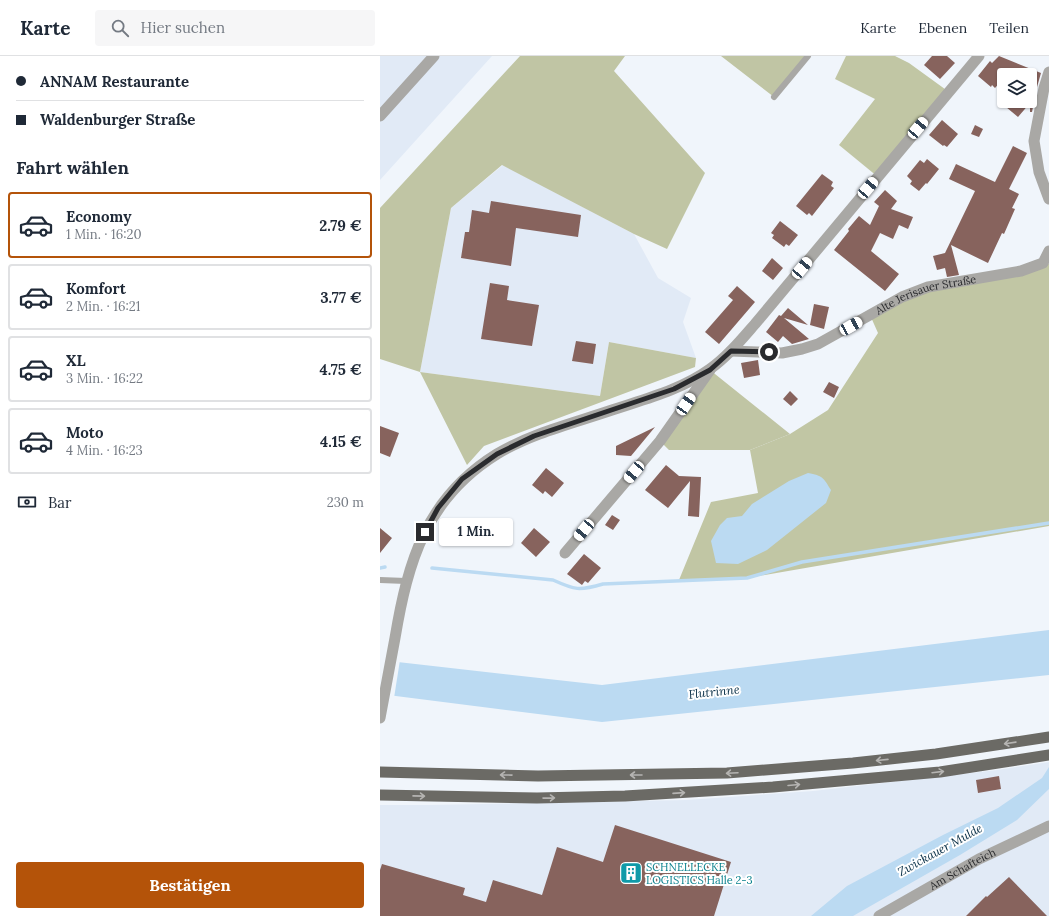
<!DOCTYPE html>
<html lang="de">
<head>
<meta charset="utf-8">
<style>
  :root { --surface:#fff; --page:#f6f6f7; --text:#1f2937; --muted:#747a83; --line:#e0e1e3; --accent:#b45309 }
  body { margin:0; font-family:Lora,serif; background:var(--page); color:var(--text); height:100vh; display:flex; flex-direction:column; font-size:15px; white-space:nowrap }
  * { box-sizing:border-box; margin:0 }
  p { font-size:13px; color:var(--muted) }
  .icon { flex:none; width:22px; height:22px; fill:none; stroke:currentColor; stroke-width:2; stroke-linecap:round; stroke-linejoin:round }
  .map { position:relative; flex:1; overflow:hidden }
  .drawer { display:flex; flex-direction:column; background:var(--surface); width:380px }
  .drawer>* { flex:none }
  .hud { display:grid; align-content:center; height:88px; padding:0 16px; background:var(--surface) }
  .fabs { position:absolute; left:617px; top:12px; display:grid; gap:8px }
  .fabs a { display:grid; place-items:center; width:40px; height:40px; border-radius:4px; background:var(--surface); box-shadow:0 1px 3px #0004; font-size:20px }
  .end { position:absolute; width:18px; height:18px; margin:-9px; border:5px solid #2a2b2e; background:#fff; box-shadow:0 0 0 2px #fff }
  .from { border-radius:50% }
  .bubble { position:absolute; height:28px; border-radius:4px; background:var(--surface); box-shadow:0 1px 3px #0004; font-size:13px; font-weight:700; line-height:28px; text-align:center }
  .car { position:absolute; width:12px; height:24px; margin:-12px -6px; border-radius:5px; box-shadow:0 0 3px 1px #0007; background:linear-gradient(#fff 24%,#345 0 40%,#fff 0 76%,#345 0 86%,#fff 0) }
  .hud b { display:flex; align-items:center; gap:14px; height:38px; font-size:15px }
  .hud b+b { border-top:1px solid var(--line) }
  .hud i { width:10px; height:10px; background:var(--text) }
  ul { padding:0; list-style:none }
  li { display:flex; align-items:center; gap:12px; height:66px; margin:0 8px 6px; padding:0 8px; border:2px solid var(--line); border-radius:4px }
  li div { flex:1 }
  li b { display:block; font-size:15px }
  li em { font-style:normal; font-weight:700 }
  li.active { border-color:var(--accent) }
  li>.icon { width:36px; height:36px; stroke-width:1.5 }
  h2 { padding:0 16px; font-size:18px; line-height:48px }
  .pay { display:flex; align-items:center; gap:10px; height:44px; padding:0 16px; font-size:15px }
  .pay p { margin-inline-start:auto }
  .primary-button { display:flex; gap:8px; margin-top:auto; padding:8px 16px }
  .primary-button a { flex:1; height:46px; border-radius:4px; background:var(--accent); color:#fff; font-size:16px; font-weight:700; line-height:46px; text-align:center }
  header { display:flex; align-items:center; gap:24px; box-sizing:border-box; height:56px; padding:0 20px; background:var(--surface); border-bottom:1px solid var(--line) }
  header strong { font-size:19px }
  nav { display:flex; gap:22px; margin-inline-start:auto; font-size:14px }
  .search { width:280px; height:36px; background:var(--page); display:flex; align-items:center; gap:10px; box-sizing:border-box; padding:0 14px; border-radius:4px; color:var(--muted); font-size:15px }
  main { display:flex; flex:1; min-height:0 }
  .map>svg:first-child { display:block }
  .built { fill:#e1eaf6 }
  .green { fill:#c0c5a4 }
  .forest { fill:#c1c6a4 }
  .water { fill:#bbdaf2 }
  .pier { fill:#f0f5fb }
  .lines { fill:none; stroke-linecap:round; stroke-linejoin:round }
  .stream { stroke:#bbdaf2; stroke-width:3.5 }
  .building { fill:#87635d }
  .service { stroke:#a9a8a5; stroke-width:6 }
  .minor { stroke:#a9a8a5; stroke-width:11 }
  .tertiary { stroke:#a9a8a5; stroke-width:11 }
  .primary { stroke:#6b6a65; stroke-width:11 }
  .oneway { stroke:#b5b4b2 }
  .route { stroke:#2a2b2e; stroke-width:5 }
  .labels { text-anchor:middle; stroke-width:4; stroke-linejoin:round; paint-order:stroke }
  .street-label { font-size:11px; fill:#2a2b2e; stroke:#fff }
  .culture-label { font-size:11px; fill:#0d838f; stroke:#fff; text-anchor:start }
  .water-label { font-size:12px; font-style:italic; fill:#072e46; stroke:#fff }
</style>
</head>
<body>
<header>
<strong>Karte</strong>
<div class="search"><svg class="icon" aria-label="search" viewBox="0 0 24 24"><circle cx="10" cy="10" r="6"/><path d="M15 15l6 6"/></svg>Hier suchen</div>
<nav><a>Karte</a><a>Ebenen</a><a>Teilen</a></nav>
</header>
<main>
<section class="drawer">
<div class="hud">
<b><i class="from"></i>ANNAM Restaurante</b>
<b><i></i>Waldenburger Straße</b>
</div>
<h2>Fahrt wählen</h2>
<ul>
<li class="active"><svg class="icon" aria-label="car" viewBox="0 0 24 24"><path d="M5 17H2v-5l4-1 3-4h7l3 4 3 1v5h-3M9 17h6M6 11h13"/><circle cx="7" cy="17" r="2"/><circle cx="17" cy="17" r="2"/></svg><div><b>Economy</b><p>1 Min. · 16:20</p></div><em>2.79 €</em></li>
<li><svg class="icon" aria-label="car" viewBox="0 0 24 24"><path d="M5 17H2v-5l4-1 3-4h7l3 4 3 1v5h-3M9 17h6M6 11h13"/><circle cx="7" cy="17" r="2"/><circle cx="17" cy="17" r="2"/></svg><div><b>Komfort</b><p>2 Min. · 16:21</p></div><em>3.77 €</em></li>
<li><svg class="icon" aria-label="car" viewBox="0 0 24 24"><path d="M5 17H2v-5l4-1 3-4h7l3 4 3 1v5h-3M9 17h6M6 11h13"/><circle cx="7" cy="17" r="2"/><circle cx="17" cy="17" r="2"/></svg><div><b>XL</b><p>3 Min. · 16:22</p></div><em>4.75 €</em></li>
<li><svg class="icon" aria-label="car" viewBox="0 0 24 24"><path d="M5 17H2v-5l4-1 3-4h7l3 4 3 1v5h-3M9 17h6M6 11h13"/><circle cx="7" cy="17" r="2"/><circle cx="17" cy="17" r="2"/></svg><div><b>Moto</b><p>4 Min. · 16:23</p></div><em>4.15 €</em></li>
</ul>
<div class="pay"><svg class="icon" aria-label="cash" viewBox="0 0 24 24"><path d="M3 7h18v10H3z"/><circle cx="12" cy="12" r="2"/></svg>Bar<p>230 m</p></div>
<div class="primary-button"><a>Bestätigen</a></div>
</section>
<div class="map">
<svg width="669" height="860" viewBox="0 0 669 860">
  <rect width="100%" height="100%" fill="#f0f5fb"/>
  <path class="built" d="M0,0H112L0,124Z
    M123,109L254,178L278,222L311,242L303,266L316,302L229,286L220,340L40,316L71,152Z
    M669,706V860H0V749H48L306,744L433,735L617,714Z"/>
  <path class="green" d="M140,0H245L234,15L325,117L287,193L254,178L122,109L71,152L40,316L220,340L229,286L316,302L315,311L104,390L87,409L40,316L0,303V152Z
    M341,0H428L394,41Z
    M330,314L410,378L370,394H289L280,385Z"/>
  <path class="forest" d="M466,0H515L529,7L569,36L498,121L459,89L495,43L455,23Z
    M663,207L669,208V470L367,522L299,524L331,446L378,437L370,394L410,378L448,354L498,277L490,259L522,241Z"/>
  <path class="water" d="M428,417C443,420 443,421 451,434L446,447L387,494L358,508L336,507L331,485L340,469L347,462L362,460L372,448L409,425Z
    M669,574V619L222,666L0,638V604L222,629Z
    M669,711V733L637,764L580,799L473,860H431L467,830L563,779L618,752L662,722Z"/>
  <path class="pier" d="M0,602L20,604L14,642L0,640Z"/>
  <g class="lines">
    <path class="stream" d="M0,512L5,511
      M52,512L173,524C195,534 199,535 223,528L367,522L422,506L669,467"/>
  </g>
  <path class="building" d="M552,0H567L575,7L560,23L544,9Z
    M619,0L661,17L657,31L652,56H650V47L638,61L626,51L631,45H650V19H624V22L615,32L612,29L611,31L598,20L610,5L612,7Z
    M562,64L578,78L567,91L564,89L563,90L549,79Z
    M595,69L603,73L599,81L591,78Z
    M633,90L647,97L629,133L639,138L632,152L635,153L624,178L622,177L608,207L571,189L579,219L567,221L565,212L557,214L553,200L565,197L595,135L569,123L576,108L615,126Z
    M547,103L559,113L547,128L546,127L539,135L530,128L532,125L527,120L540,104L544,107Z
    M442,118L453,126L451,130L454,132L432,160L429,157L427,159L416,150Z
    M505,134L517,145L511,153L533,161L528,173L519,169L513,183L500,177L491,195L519,218L505,235L454,194L469,175L468,173L479,160L490,169L499,150L494,146Z
    M111,145L201,159L198,181L136,172L131,210L81,202L85,176H89L92,154L109,157Z
    M400,165L418,179L409,190L406,188L404,191L392,182L394,179L391,177Z
    M392,202L403,212L393,224L382,215Z
    M110,227L129,230L127,244L159,249L152,290L101,283Z
    M357,230L375,246L339,288L325,276L353,244L348,240Z
    M434,248L449,251L444,273L430,269Z
    M408,252L428,269L404,262L429,283L412,288L403,280L398,286L386,276L396,263L399,259L401,260Z
    M196,285L216,288L213,308L192,305Z
    M378,304L380,319L364,322L361,307Z
    M449,326L459,331L454,342L443,336Z
    M410,335L418,343L411,350L403,343Z
    M0,370L19,377L10,401L0,397Z
    M275,371L251,400L236,399V390Z
    M286,409L299,420L321,421L319,461L308,460L310,425L288,452L265,434Z
    M166,412L184,427L172,441L165,435L163,438L152,429Z
    M232,459L240,464L233,474L225,469Z
    M0,472L12,482L0,497Z
    M154,472L170,486L156,501L141,487Z
    M204,498L221,512L208,527L205,525L202,529L187,518Z
    M619,720L621,733L598,737L596,724Z
    M235,769L351,806L334,860H0V814L2,808L85,832L83,839L106,846L113,824L162,839L177,791L223,806Z
    M629,821L667,860H586L606,840L607,841Z"/>
  <g class="lines">
    <path class="service" d="M394,41L428,0
      M0,524L26,525"/>
    <g class="minor">
      <path d="M669,16L664,32L654,85L659,116L669,143"/>
      <path d="M0,60L54,0"/>
      <path id="s1" d="M351,295L402,297L422,293L438,288L522,241L548,231L641,215L663,207L669,195"/>
      <path d="M185,497L280,385L330,314"/>
    </g>
    <g class="tertiary">
      <path d="M0,662C5,636 10,609 15,582C28,505 46,442 117,398C152,377 194,367 232,354C265,343 301,334 330,313C347,301 361,284 375,268L599,0"/>
      <path id="s2" d="M499,860L599,803L669,770"/>
    </g>
    <path class="primary" d="M0,716L158,720L347,717L473,707L556,698L669,681
      M0,739L157,742L245,740L393,731L560,716L669,699"/>
  </g>
  <defs><path id="oneway-shaft" d="M-6 0H5M1.5-3L5.5 0L1.5 3" fill="none" stroke-width="1.6" stroke-linecap="round" stroke-linejoin="round"/></defs>
  <g class="oneway">
    <use href="#oneway-shaft" transform="translate(630 687) rotate(172)"/>
    <use href="#oneway-shaft" transform="translate(502 704) rotate(174)"/>
    <use href="#oneway-shaft" transform="translate(558 716) rotate(-7)"/>
    <use href="#oneway-shaft" transform="translate(352 717) rotate(177)"/>
    <use href="#oneway-shaft" transform="translate(126 719) rotate(-179)"/>
    <use href="#oneway-shaft" transform="translate(256 719) rotate(180)"/>
    <use href="#oneway-shaft" transform="translate(414 729) rotate(-5)"/>
    <use href="#oneway-shaft" transform="translate(299 737) rotate(-4)"/>
    <use href="#oneway-shaft" transform="translate(39 740) rotate(1)"/>
    <use href="#oneway-shaft" transform="translate(169 742) rotate(-1)"/>
  </g>
  <g class="lines">
    <path class="route" d="M45,476L58,452L82,423L117,398L154,380L294,333L330,314L351,295L389,296"/>
  </g>
  <defs>
    <g id="building-square" transform="scale(1.15)"><rect x="-9" y="-9" width="18" height="18" rx="4" fill="#0f9aa8" stroke="#fff"/><path d="M-4-6H4V6H1V3H-1V6H-4ZM-2.5-4.3h1.7v1.8h-1.7ZM.8-4.3h1.7v1.8H.8ZM-2.5-1h1.7V.8h-1.7ZM.8-1h1.7V.8H.8Z" fill="#fff"/></g>
  </defs>
  <g fill-rule="evenodd">
    <use href="#building-square" x="251" y="817"/>
  </g>
  <g class="labels">
    <g class="street-label">
      <text dy="4" stroke="none"><textPath href="#s1" startOffset="208">Alte Jerisauer Straße</textPath></text>
      <text dy="4" stroke="none"><textPath href="#s2" startOffset="96">Am Schafteich</textPath></text>
    </g>
    <g class="culture-label">
      <text x="266" y="815">SCHNELLECKE<tspan x="266" dy="13">LOGISTICS Halle 2-3</tspan></text>
    </g>
    <g class="water-label">
      <text transform="translate(334 636) rotate(-6)" y="4">Flutrinne</text>
      <text transform="translate(560 794) rotate(-29)" y="4">Zwickauer Mulde</text>
    </g>
  </g>
</svg>
<div class="fabs">
<a><svg class="icon" aria-label="layers" viewBox="0 0 24 24"><path d="M12 4l9 5-9 5-9-5zM3 14l9 5 9-5"/></svg></a>
</div>
<i class="end from" style="left:389px;top:296px"></i>
<i class="end" style="left:45px;top:476px"></i>
<div class="bubble" style="left:59px;top:462px;width:74px">1 Min.</div>
<i class="car" style="left:538px;top:72px;rotate:40deg"></i>
<i class="car" style="left:488px;top:132px;rotate:40deg"></i>
<i class="car" style="left:422px;top:212px;rotate:40deg"></i>
<i class="car" style="left:471px;top:270px;rotate:61deg"></i>
<i class="car" style="left:306px;top:348px;rotate:34deg"></i>
<i class="car" style="left:254px;top:416px;rotate:220deg"></i>
<i class="car" style="left:204px;top:474px;rotate:220deg"></i>
</div>
</main>
</body>
</html>
